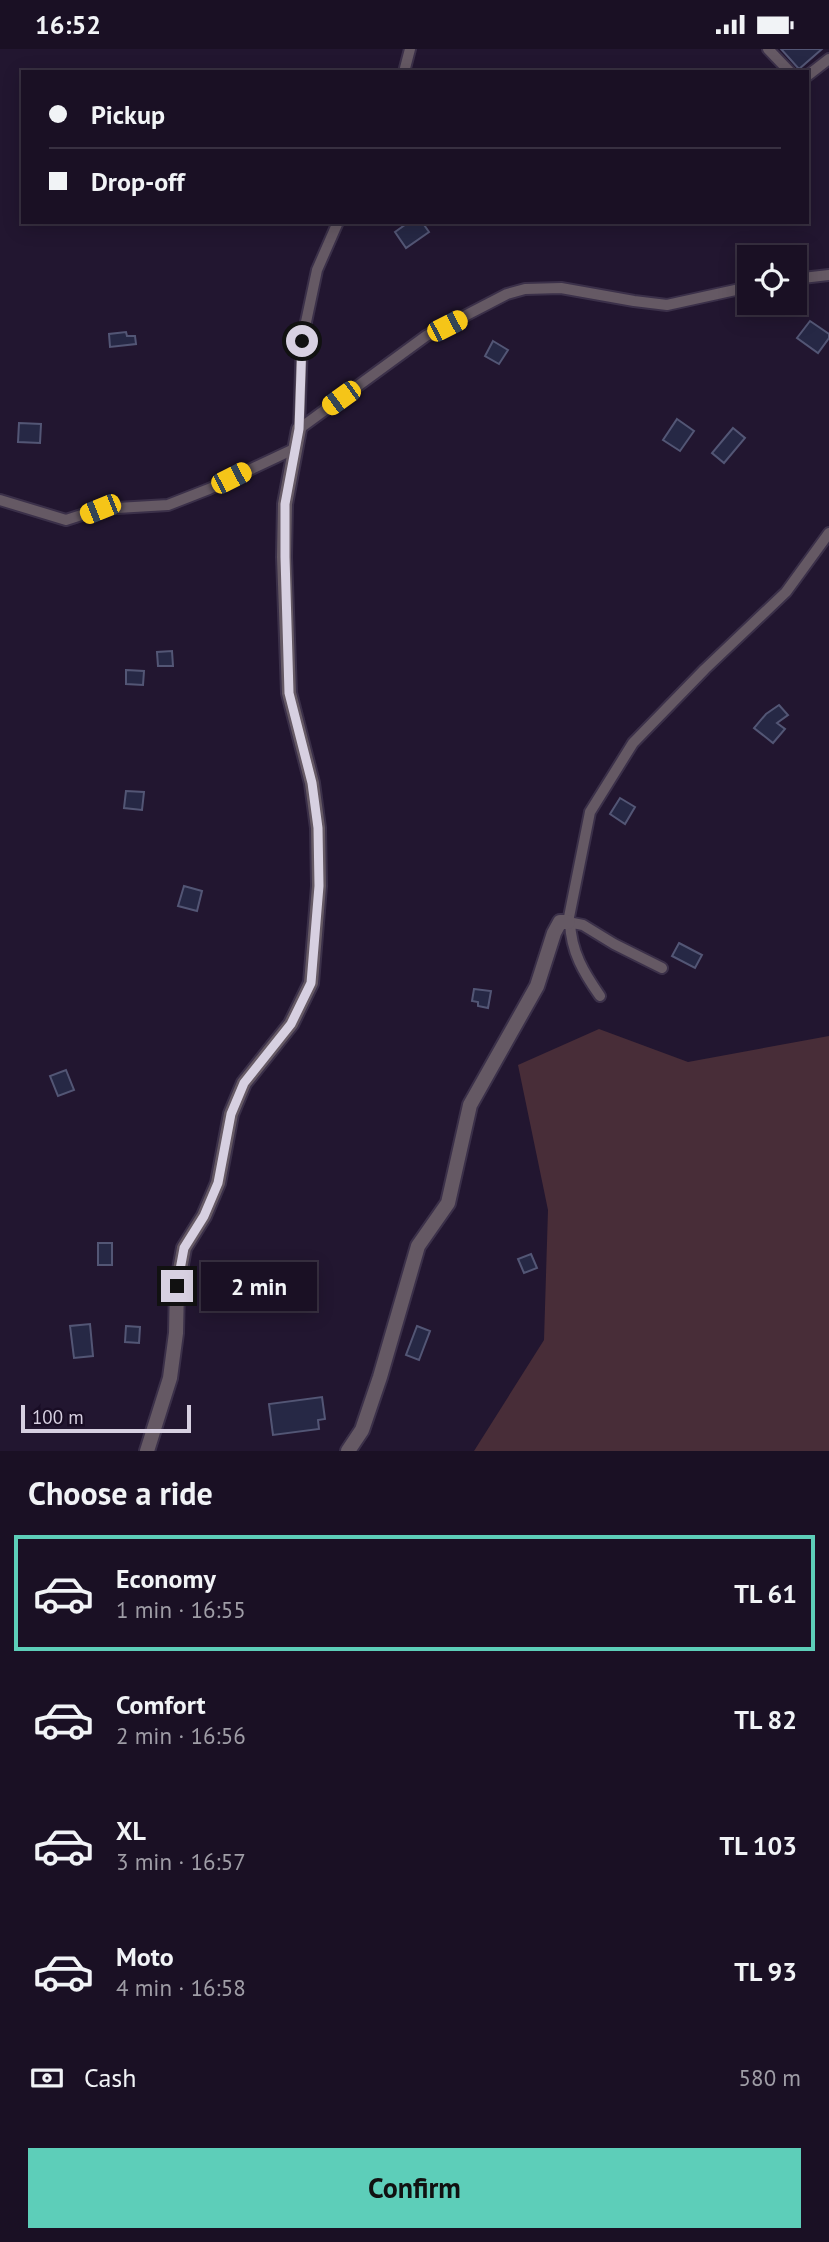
<!DOCTYPE html>
<html lang="en">
<head>
<meta charset="utf-8">
<style>
  :root { --surface:#1a1024; --page:#271e31; --text:#f1f3f6; --muted:#9f9da6; --line:#383041; --accent:#5dceb9 }
  body { margin:0; font-family:"PT Sans",sans-serif; background:var(--page); color:var(--text); height:100vh; display:flex; flex-direction:column; font-size:26px; white-space:nowrap }
  * { box-sizing:border-box; margin:0 }
  p { font-size:23px; color:var(--muted) }
  .icon { flex:none; width:38px; height:38px; fill:none; stroke:currentColor; stroke-width:2; stroke-linecap:round; stroke-linejoin:round }
  .map { position:relative; height:1402px; overflow:hidden }
  .drawer { display:flex; flex-direction:column; background:var(--surface); flex:1 }
  .drawer>* { flex:none }
  .guide { position:absolute; left:21px; top:21px; width:788px; height:154px; border-radius:0px; box-shadow:0 4px 18px #0003,0 0 0 2px var(--line); display:grid; align-content:center; height:154px; padding:0 28px; background:var(--surface) }
  .controls { position:absolute; left:737px; top:196px; display:grid; gap:14px }
  .controls a { display:grid; place-items:center; width:70px; height:70px; border-radius:0px; background:var(--surface); box-shadow:0 4px 18px #0003,0 0 0 2px var(--line); font-size:35px }
  .scale { position:absolute; left:21px; bottom:18px; width:170px; box-sizing:border-box; padding-left:7px; border:4px solid #d7d0e1; border-top:0; font-size:19px; line-height:24px; white-space:nowrap; color:#d7d0e1; -webkit-text-stroke:5px #190d25; paint-order:stroke }
  .end { position:absolute; width:32px; height:32px; margin:-16px; border:9px solid #d7d0e1; background:#111; box-shadow:0 0 0 4px #111 }
  .from { border-radius:50% }
  .bubble { position:absolute; height:49px; border-radius:0px; background:var(--surface); box-shadow:0 4px 18px #0003,0 0 0 2px var(--line); font-size:23px; font-weight:600; line-height:49px; text-align:center }
  .car { position:absolute; width:21px; height:42px; margin:-21px -10px; border-radius:9px; box-shadow:0 0 5px 2px #0007; background:linear-gradient(#f5c518 24%,#345 0 40%,#f5c518 0 76%,#345 0 86%,#f5c518 0) }
  .guide b { display:flex; align-items:center; gap:24px; height:66px; font-size:26px }
  .guide b+b { border-top:2px solid var(--line) }
  .guide i { width:18px; height:18px; background:var(--text) }
  ul { padding:0; list-style:none }
  li { display:flex; align-items:center; gap:21px; height:116px; margin:0 14px 10px; padding:0 14px; border:4px solid transparent; border-radius:0px }
  li div { flex:1 }
  li b { display:block; font-size:26px }
  li em { font-style:normal; font-weight:600 }
  li.active { border-color:var(--accent) }
  li>.icon { width:63px; height:63px; stroke-width:1.5 }
  h2 { padding:0 28px; font-size:32px; line-height:84px }
  .pay { display:flex; align-items:center; gap:18px; height:77px; padding:0 28px; font-size:26px }
  .pay p { margin-inline-start:auto }
  .button { display:flex; gap:14px; margin-top:auto; padding:14px 28px }
  .button a { flex:1; height:80px; border-radius:0px; background:var(--accent); color:#111; font-size:28px; font-weight:600; line-height:80px; text-align:center }
  .status { display:flex; justify-content:space-between; align-items:center; height:49px; padding:0 35px; background:var(--surface); direction:ltr }
  .status svg { height:19px; fill:currentColor }
  .map>svg:first-child { display:block }
  .green { fill:#482d38 }
  .building { fill:#262845; stroke:#535675; stroke-width:2 }
  .lines { fill:none; stroke-linecap:round; stroke-linejoin:round }
  .minor-casing { stroke:#3b3049; stroke-width:14 }
  .tertiary-casing { stroke:#3b3049; stroke-width:18 }
  .minor { stroke:#655964; stroke-width:10 }
  .tertiary { stroke:#655964; stroke-width:14 }
  .route { stroke:#d7d0e1; stroke-width:9 }
</style>
</head>
<body>
<div class="status"><b>16:52</b><svg viewBox="0 0 49 12"><path d="M0 12V9h3v3zM5 12V6h3v6zM10 12V3h3v9zM15 12V0h3v12zM26 1h20v11H26zM47 4h2v5h-2z"/></svg></div>
<div class="map">
<svg width="829" height="1402" viewBox="0 0 829 1402">
  <rect width="100%" height="100%" fill="#221630"/>
  <path class="green" d="M599,980L688,1013L829,987V1402H474L544,1291L548,1161L518,1016Z"/>
  <path class="building" d="M781,0H822L799,20Z
    M409,173H422L429,183L406,199L395,183Z
    M810,272L829,285V289L818,304L797,289Z
    M126,283L127,287H135L136,295L110,298L109,285Z
    M493,292L508,301L499,315L485,307Z
    M677,370L694,382L680,402L663,391Z
    M19,374L41,375L40,394L18,393Z
    M733,379L745,389L724,414L712,404Z
    M172,602L173,617H158L157,603Z
    M126,621L144,622L143,636L126,635Z
    M779,656L788,666L777,674L785,680L773,694L754,679L766,665Z
    M126,742L144,743L142,761L124,759Z
    M620,749L635,758L625,775L610,765Z
    M184,837L202,842L197,862L178,857Z
    M679,894L702,906L695,919L672,907Z
    M474,940L491,942L488,959L478,957V953L472,952Z
    M66,1021L74,1041L58,1047L50,1027Z
    M98,1194H112V1216H98Z
    M531,1205L537,1219L524,1224L518,1210Z
    M90,1275L93,1307L74,1309L70,1277Z
    M126,1277L140,1278L139,1294L125,1293Z
    M417,1277L430,1282L419,1311L406,1306Z
    M322,1348L325,1370L318,1371L319,1380L273,1386L269,1355Z"/>
  <g class="lines">
    <g class="minor-casing">
      <path id="minor" d="M768,0L790,23
        M404,23L410,0
        M807,27L829,10
        M794,230L829,226
        M299,380L426,287L507,245L525,240L561,239L634,252L667,256L749,238
        M299,380L302,292L317,221L338,173
        M0,451L66,471L100,460L168,456L209,440L296,399
        M570,873C571,903 584,924 600,947
        M662,919L614,895L583,876L568,873L590,763L633,694L705,620L786,543L829,484"/>
    </g>
    <g class="tertiary-casing">
      <path id="tertiary" d="M147,1402L170,1329L176,1284L177,1237L184,1199L204,1167L218,1134L231,1065L244,1034L291,975L311,934L319,837L318,779L312,734L289,644L284,508L285,455L299,380
        M348,1402L362,1381L380,1328L418,1197L448,1154L470,1056L537,937L554,884L560,873H568"/>
    </g>
    <use href="#minor" class="minor"/>
    <use href="#tertiary" class="tertiary"/>
  </g>
  <g class="lines">
    <path class="route" d="M177,1237L184,1199L204,1167L218,1134L231,1065L244,1034L291,975L311,934L319,837L318,779L312,734L289,644L285,508V455L299,380L302,292"/>
  </g>
</svg>
<div class="controls">
<a><svg class="icon" aria-label="locate" viewBox="0 0 24 24"><circle cx="12" cy="12" r="6"/><path d="M12 2v4M12 18v4M2 12h4M18 12h4"/></svg></a>
</div>
<div class="scale">100 m</div>
<i class="end from" style="left:302px;top:292px"></i>
<i class="end" style="left:177px;top:1237px"></i>
<div class="bubble" style="left:201px;top:1213px;width:116px">2 min</div>
<i class="car" style="left:447px;top:277px;rotate:63deg"></i>
<i class="car" style="left:341px;top:349px;rotate:234deg"></i>
<i class="car" style="left:231px;top:429px;rotate:63deg"></i>
<i class="car" style="left:100px;top:460px;rotate:248deg"></i>
<div class="guide">
<b><i class="from"></i>Pickup</b>
<b><i></i>Drop-off</b>
</div>
</div>
<section class="drawer">
<h2>Choose a ride</h2>
<ul>
<li class="active"><svg class="icon" aria-label="car" viewBox="0 0 24 24"><path d="M5 17H2v-5l4-1 3-4h7l3 4 3 1v5h-3M9 17h6M6 11h13"/><circle cx="7" cy="17" r="2"/><circle cx="17" cy="17" r="2"/></svg><div><b>Economy</b><p>1 min · 16:55</p></div><em>TL 61</em></li>
<li><svg class="icon" aria-label="car" viewBox="0 0 24 24"><path d="M5 17H2v-5l4-1 3-4h7l3 4 3 1v5h-3M9 17h6M6 11h13"/><circle cx="7" cy="17" r="2"/><circle cx="17" cy="17" r="2"/></svg><div><b>Comfort</b><p>2 min · 16:56</p></div><em>TL 82</em></li>
<li><svg class="icon" aria-label="car" viewBox="0 0 24 24"><path d="M5 17H2v-5l4-1 3-4h7l3 4 3 1v5h-3M9 17h6M6 11h13"/><circle cx="7" cy="17" r="2"/><circle cx="17" cy="17" r="2"/></svg><div><b>XL</b><p>3 min · 16:57</p></div><em>TL 103</em></li>
<li><svg class="icon" aria-label="car" viewBox="0 0 24 24"><path d="M5 17H2v-5l4-1 3-4h7l3 4 3 1v5h-3M9 17h6M6 11h13"/><circle cx="7" cy="17" r="2"/><circle cx="17" cy="17" r="2"/></svg><div><b>Moto</b><p>4 min · 16:58</p></div><em>TL 93</em></li>
</ul>
<div class="pay"><svg class="icon" aria-label="cash" viewBox="0 0 24 24"><path d="M3 7h18v10H3z"/><circle cx="12" cy="12" r="2"/></svg>Cash<p>580 m</p></div>
<div class="button"><a>Confirm</a></div>
</section>
</body>
</html>
